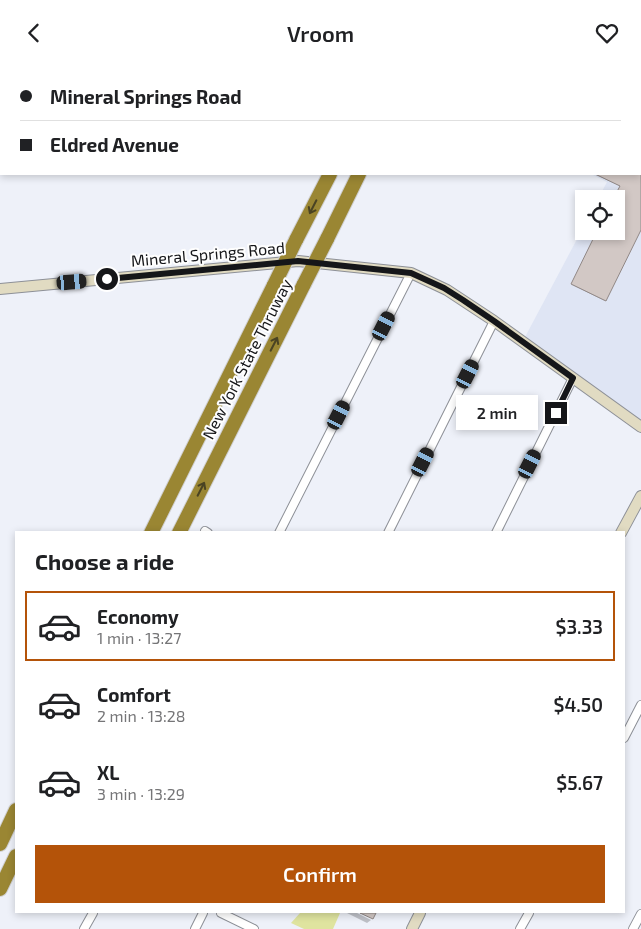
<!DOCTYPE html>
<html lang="en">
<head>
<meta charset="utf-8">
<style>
  :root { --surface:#fff; --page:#f6f6f6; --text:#202124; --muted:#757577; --line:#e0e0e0; --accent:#b45309 }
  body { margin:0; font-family:"Exo 2",sans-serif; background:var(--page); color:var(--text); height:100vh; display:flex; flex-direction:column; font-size:19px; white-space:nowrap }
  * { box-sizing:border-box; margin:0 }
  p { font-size:16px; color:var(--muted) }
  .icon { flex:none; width:28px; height:28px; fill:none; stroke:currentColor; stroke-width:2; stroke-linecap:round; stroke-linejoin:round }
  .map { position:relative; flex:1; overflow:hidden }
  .details { position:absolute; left:15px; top:466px; width:610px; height:382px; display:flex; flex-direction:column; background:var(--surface); border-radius:0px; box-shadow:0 2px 8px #0003 }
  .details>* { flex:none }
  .top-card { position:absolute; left:0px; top:0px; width:641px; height:110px; box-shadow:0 2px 8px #0003; display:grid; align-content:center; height:110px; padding:0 20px; background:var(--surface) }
  .tools { position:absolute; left:575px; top:125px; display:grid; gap:10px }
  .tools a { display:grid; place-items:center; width:50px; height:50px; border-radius:0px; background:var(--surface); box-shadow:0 2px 8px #0003; font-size:25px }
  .end { position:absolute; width:22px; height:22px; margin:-11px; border:6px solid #151619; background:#fff; box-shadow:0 0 0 2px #fff }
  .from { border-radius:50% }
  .bubble { position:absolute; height:35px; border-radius:0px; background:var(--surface); box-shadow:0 2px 8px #0003; font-size:16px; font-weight:600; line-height:35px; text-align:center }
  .car { position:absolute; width:15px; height:30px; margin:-15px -8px; border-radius:6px; box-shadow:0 0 4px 1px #0007; background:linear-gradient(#222 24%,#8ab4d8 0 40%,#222 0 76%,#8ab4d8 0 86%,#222 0) }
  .top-card b { display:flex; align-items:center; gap:18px; height:48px; font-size:19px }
  .top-card b+b { border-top:1px solid var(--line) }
  .top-card i { width:12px; height:12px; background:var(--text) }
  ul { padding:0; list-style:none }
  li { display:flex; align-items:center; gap:15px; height:70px; margin:0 10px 8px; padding:0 10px; border:2px solid transparent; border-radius:0px }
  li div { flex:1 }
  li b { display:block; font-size:19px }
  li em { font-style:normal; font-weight:600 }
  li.current { border-color:var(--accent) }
  li>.icon { width:45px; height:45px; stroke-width:1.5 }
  h2 { padding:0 20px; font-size:22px; line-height:60px }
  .cta { display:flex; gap:10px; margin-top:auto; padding:10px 20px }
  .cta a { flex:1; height:58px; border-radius:0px; background:var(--accent); color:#fff; font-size:20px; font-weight:600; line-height:58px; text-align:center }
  header { display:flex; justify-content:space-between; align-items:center; height:65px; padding:0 20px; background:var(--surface); font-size:22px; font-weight:600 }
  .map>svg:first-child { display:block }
  .built { fill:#dfe5f4 }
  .grass { fill:#dfe49f }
  .shadow { fill:#0003 }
  .building { fill:#d2c8c5; stroke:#918886 }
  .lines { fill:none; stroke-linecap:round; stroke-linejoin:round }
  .street-casing { stroke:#8d9097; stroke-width:10 }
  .secondary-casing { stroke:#8d9097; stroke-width:12 }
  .highway-casing { stroke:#d0d0d1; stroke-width:16 }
  .street { stroke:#fff; stroke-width:8 }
  .secondary { stroke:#e1dbc2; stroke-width:10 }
  .highway { stroke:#9a8633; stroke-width:14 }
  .highway-bridge-casing { stroke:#d0d0d1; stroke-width:16; stroke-linecap:butt }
  .highway-bridge { stroke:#9a8633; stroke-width:14 }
  .oneway { stroke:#4a4323 }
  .route { stroke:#151619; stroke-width:6 }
  .labels { text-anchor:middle; stroke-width:4; stroke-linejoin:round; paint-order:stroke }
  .street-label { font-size:16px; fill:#151619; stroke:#fefefe }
</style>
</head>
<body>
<header><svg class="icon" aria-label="back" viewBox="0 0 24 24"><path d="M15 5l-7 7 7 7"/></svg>Vroom<svg class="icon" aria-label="heart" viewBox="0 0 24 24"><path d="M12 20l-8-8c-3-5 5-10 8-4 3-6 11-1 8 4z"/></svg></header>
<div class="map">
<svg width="641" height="864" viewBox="0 0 641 864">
  <rect width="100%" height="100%" fill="#eef1f9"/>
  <path class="built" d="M640,14H641V359L524,274L584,161V166H616V134H598L607,117L591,109H640Z"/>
  <path class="grass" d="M300,848H340L333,864H304L291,858Z"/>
  <path class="shadow" d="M640,35L641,163L605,236L572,220L598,166H616L620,121L596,110L597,109H640Z
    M347,848H357L371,855L367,858Z"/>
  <path class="building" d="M595,109H641V165L606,236L571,219L597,166H616V134H613L620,121Z
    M360,848H376L373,854Z"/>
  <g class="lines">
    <g class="street-casing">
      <path id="street" d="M205,466L208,468
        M279,468L411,208
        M388,468L494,256
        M496,468L573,313
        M624,673L641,640
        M221,848L254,864
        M84,864L93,848
        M195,864L203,848
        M520,864L529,848
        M633,864L641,849"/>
    </g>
    <g class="secondary-casing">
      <path id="secondary" d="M0,224L298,196L411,208L447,225L494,256L641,362
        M621,468L641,431
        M412,864L420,848"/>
    </g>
    <g class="highway-casing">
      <path id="highway" d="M393,1V0
        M425,1L426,0
        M327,174L359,109
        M296,175L330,109
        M151,468L274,220
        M179,468L304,219
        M0,779L16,745
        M0,824L16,791"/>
    </g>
    <use href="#street" class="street"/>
    <use href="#secondary" class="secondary"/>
    <use href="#highway" class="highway"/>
    <g class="highway-bridge-casing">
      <path id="highway-bridge" d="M304,219L327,174
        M274,220L296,175"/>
    </g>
    <use href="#highway-bridge" class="highway-bridge"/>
  </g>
  <defs><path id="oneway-shaft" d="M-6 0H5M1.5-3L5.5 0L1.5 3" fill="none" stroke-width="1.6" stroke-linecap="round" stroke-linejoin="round" transform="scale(1.25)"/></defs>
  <g class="oneway">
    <use href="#oneway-shaft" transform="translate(313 142) rotate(117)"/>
    <use href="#oneway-shaft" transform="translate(274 279) rotate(-63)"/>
    <use href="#oneway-shaft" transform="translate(201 424) rotate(-63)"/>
  </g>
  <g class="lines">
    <path class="route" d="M107,214L298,196L411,208L444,223L463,235L494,256L573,313L556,348"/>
  </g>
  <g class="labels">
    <g class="street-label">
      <text transform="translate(208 189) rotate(-5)" y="6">Mineral Springs Road</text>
      <text transform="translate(247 294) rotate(-63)" y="6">New York State Thruway</text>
    </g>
  </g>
</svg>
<div class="tools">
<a><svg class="icon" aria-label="locate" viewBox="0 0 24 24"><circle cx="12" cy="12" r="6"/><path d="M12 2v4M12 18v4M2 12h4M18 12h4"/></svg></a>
</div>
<i class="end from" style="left:107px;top:214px"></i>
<i class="end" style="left:556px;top:348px"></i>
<div class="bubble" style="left:456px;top:330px;width:82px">2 min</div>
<i class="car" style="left:72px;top:217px;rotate:85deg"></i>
<i class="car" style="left:384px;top:261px;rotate:27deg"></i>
<i class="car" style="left:468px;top:309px;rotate:27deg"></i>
<i class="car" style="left:339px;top:350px;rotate:27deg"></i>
<i class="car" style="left:423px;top:397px;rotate:27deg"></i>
<i class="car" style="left:530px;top:399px;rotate:27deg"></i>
<div class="top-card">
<b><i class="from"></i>Mineral Springs Road</b>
<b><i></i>Eldred Avenue</b>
</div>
<section class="details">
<h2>Choose a ride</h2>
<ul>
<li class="current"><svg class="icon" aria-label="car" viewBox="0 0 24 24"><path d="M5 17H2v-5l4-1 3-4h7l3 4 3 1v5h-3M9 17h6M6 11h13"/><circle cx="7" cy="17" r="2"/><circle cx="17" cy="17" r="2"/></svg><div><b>Economy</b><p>1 min · 13:27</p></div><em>$3.33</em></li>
<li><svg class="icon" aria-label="car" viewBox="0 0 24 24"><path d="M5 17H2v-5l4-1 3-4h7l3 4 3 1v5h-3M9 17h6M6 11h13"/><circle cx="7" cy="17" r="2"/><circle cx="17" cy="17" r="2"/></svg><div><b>Comfort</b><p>2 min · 13:28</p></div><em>$4.50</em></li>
<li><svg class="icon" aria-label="car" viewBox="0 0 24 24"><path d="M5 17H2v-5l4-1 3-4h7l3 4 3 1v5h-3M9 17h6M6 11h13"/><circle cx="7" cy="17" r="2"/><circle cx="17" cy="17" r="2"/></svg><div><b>XL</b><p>3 min · 13:29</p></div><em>$5.67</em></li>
</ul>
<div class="cta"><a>Confirm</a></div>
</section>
</div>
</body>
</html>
